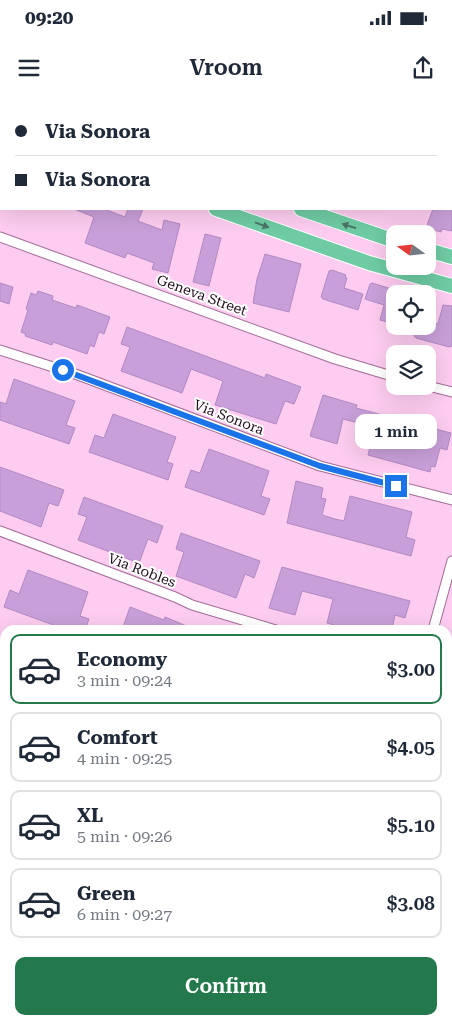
<!DOCTYPE html>
<html lang="en">
<head>
<meta charset="utf-8">
<style>
  :root { --surface:#fff; --page:#f2f2f3; --text:#1f2937; --muted:#747a83; --line:#e0e1e3; --accent:#23794c }
  body { margin:0; font-family:"Roboto Serif",serif; background:var(--page); color:var(--text); height:100vh; display:flex; flex-direction:column; font-size:19px; white-space:nowrap }
  * { box-sizing:border-box; margin:0 }
  p { font-size:16px; color:var(--muted) }
  .icon { flex:none; width:28px; height:28px; fill:none; stroke:currentColor; stroke-width:2; stroke-linecap:round; stroke-linejoin:round }
  .map { position:relative; flex:1; overflow:hidden }
  .sheet { position:absolute; left:0px; top:525px; width:452px; height:400px; display:flex; flex-direction:column; background:var(--surface); border-radius:15px 15px 0 0; box-shadow:0 5px 20px #0002 }
  .sheet>* { flex:none }
  .guide { position:absolute; left:0px; top:0px; width:452px; height:110px; box-shadow:0 5px 20px #0002; display:grid; align-content:center; height:110px; padding:0 15px; background:var(--surface) }
  .needle { width:32px; rotate:285deg }
  .tools { position:absolute; left:386px; top:125px; display:grid; gap:10px }
  .tools a { display:grid; place-items:center; width:50px; height:50px; border-radius:10px; background:var(--surface); box-shadow:0 5px 20px #0002; font-size:25px }
  .end { position:absolute; width:22px; height:22px; margin:-11px; border:6px solid #1a73e8; background:#fff; box-shadow:0 0 0 2px #fff }
  .from { border-radius:50% }
  .bubble { position:absolute; height:35px; border-radius:10px; background:var(--surface); box-shadow:0 5px 20px #0002; font-size:16px; font-weight:600; line-height:35px; text-align:center }
  .guide b { display:flex; align-items:center; gap:18px; height:48px; font-size:19px }
  .guide b+b { border-top:1px solid var(--line) }
  .guide i { width:12px; height:12px; background:var(--text) }
  ul { padding:9px 0 0; list-style:none }
  li { display:flex; align-items:center; gap:15px; height:70px; margin:0 10px 8px; padding:0 5px; border:2px solid var(--line); border-radius:10px }
  li div { flex:1 }
  li b { display:block; font-size:19px }
  li em { font-style:normal; font-weight:600 }
  li.active { border-color:var(--accent) }
  li>.icon { width:45px; height:45px; stroke-width:1.5 }
  .action { display:flex; gap:10px; margin-top:auto; padding:10px 15px }
  .action a { flex:1; height:58px; border-radius:10px; background:var(--accent); color:#fff; font-size:20px; font-weight:600; line-height:58px; text-align:center }
  .status { display:flex; justify-content:space-between; align-items:center; height:35px; padding:0 25px; background:var(--surface); direction:ltr }
  .status svg { height:14px; fill:currentColor }
  header { display:flex; justify-content:space-between; align-items:center; height:65px; padding:0 15px; background:var(--surface); font-size:22px; font-weight:600 }
  .map>svg:first-child { display:block }
  .building { fill:#c89fd8; stroke:#b189c1 }
  .lines { fill:none; stroke-linecap:round; stroke-linejoin:round }
  .minor-casing { stroke:#a36b95; stroke-width:11 }
  .tertiary-casing { stroke:#a36b95; stroke-width:14 }
  .primary-casing { stroke:#fff; stroke-width:16 }
  .minor { stroke:#fff; stroke-width:9 }
  .tertiary { stroke:#fff; stroke-width:11 }
  .primary { stroke:#6ecba3; stroke-width:14 }
  .oneway { fill:#4b7566 }
  .route { stroke:#1a73e8; stroke-width:6 }
  .labels { text-anchor:middle; stroke-width:4; stroke-linejoin:round; paint-order:stroke }
  .street-label { font-size:14px; fill:#200b1c; stroke:#fefefe }
</style>
</head>
<body>
<div class="status"><b>09:20</b><svg viewBox="0 0 49 12"><path d="M0 12V9h3v3zM5 12V6h3v6zM10 12V3h3v9zM15 12V0h3v12zM26 1h20v11H26zM47 4h2v5h-2z"/></svg></div>
<header><svg class="icon" aria-label="menu" viewBox="0 0 24 24"><path d="M4 6h16M4 12h16M4 18h16"/></svg>Vroom<svg class="icon" aria-label="share" viewBox="0 0 24 24"><path d="M12 15V3M7 8l5-5 5 5M5 13v7h14v-7"/></svg></header>
<div class="map">
<svg width="452" height="925" viewBox="0 0 452 925">
  <rect width="100%" height="100%" fill="#fdccf0"/>
  <path class="building" d="M74,109H104L125,117L128,109H143L138,121L162,130L164,120L180,124L168,173L152,169L154,163L127,153L125,158L85,143L94,117Z
    M433,109H452V131L442,129L441,132L426,128Z
    M205,134L221,138L209,186L193,182Z
    M265,154L301,164L289,212L253,203L257,179Z
    M332,170L346,175L345,177L347,178L344,188L363,194L358,210L323,199L321,197L329,171Z
    M0,183L13,187L9,204L0,201Z
    M372,183L395,190V224L380,220L384,205L365,199L370,184Z
    M38,191L53,196L52,200L76,208L77,205L110,217L104,234L99,232L94,247L90,245L87,254L53,242L52,245L25,236L26,234L21,232L28,210L26,209L31,193L36,195Z
    M443,205L452,206V246L449,247L416,238L414,236L416,226H428V221L438,224Z
    M127,227L265,278L266,274L301,287L294,304L285,301L276,324L215,305L223,281L191,269L182,293L121,271L130,247L121,244Z
    M14,279L75,301L66,325L75,328L69,344L0,320V302L6,304Z
    M323,295L357,305L356,308L451,333L447,350L440,348L435,367L431,366L430,372L368,355L374,331L365,328L366,325L343,319L337,344L310,336Z
    M113,314L176,337L167,362L173,364L168,380L89,352L95,335L104,338Z
    M209,349L269,371L261,396L270,399L264,415L185,387L191,370L200,373Z
    M0,367L64,390L58,406L49,403L41,427L0,411Z
    M296,381L323,388L321,398L326,399L322,415L335,419L344,421L350,396L412,412L406,437L415,440L411,456L287,423Z
    M84,397L163,426L157,443L148,439L139,463L78,440L87,417L78,414Z
    M181,433L260,461L254,478L245,474L236,498L176,476L184,452L176,449Z
    M282,467L410,501L405,518L395,515L392,530H351L327,523L333,499L302,491L295,515L269,508Z
    M28,470L88,492L80,516L89,519L85,530H67L4,507L10,490L19,494Z
    M130,507L164,520L165,517L196,530H122Z"/>
  <g class="lines">
    <g class="minor-casing">
      <path id="minor" d="M0,137L335,259L395,277
        M0,250L78,275L320,366L452,400
        M428,286L452,292
        M0,431L175,497L192,505L276,530
        M433,530L452,461
        M0,765L5,769
        M448,835L452,839"/>
    </g>
    <g class="tertiary-casing">
      <path id="tertiary" d="M0,614L5,613
        M448,672L452,673"/>
    </g>
    <g class="primary-casing">
      <path id="primary" d="M1,0L5,1
        M0,31L1,32
        M216,109L369,163L452,186
        M301,109L395,141
        M428,150L452,157"/>
    </g>
    <use href="#minor" class="minor"/>
    <use href="#tertiary" class="tertiary"/>
    <use href="#primary" class="primary"/>
  </g>
  <defs><path id="oneway-solid" d="M-6-.8H1V-3.2L6.5 0L1 3.2V.8H-6Z" transform="scale(1.25)"/></defs>
  <g class="oneway">
    <use href="#oneway-solid" transform="translate(262 125) rotate(20)"/>
    <use href="#oneway-solid" transform="translate(349 126) rotate(-162)"/>
  </g>
  <g class="lines">
    <path class="route" d="M63,270L320,366L396,386"/>
  </g>
  <g class="labels">
    <g class="street-label">
      <text transform="translate(202 195) rotate(20)" y="5">Geneva Street</text>
      <text transform="translate(229 317) rotate(21)" y="5">Via Sonora</text>
      <text transform="translate(142 470) rotate(21)" y="5">Via Robles</text>
    </g>
  </g>
</svg>
<div class="tools">
<a><svg class="needle" viewBox="-14 -14 28 28"><path d="M0-13l5 13h-10z" fill="#e53935"/><path d="M0 13l5-13h-10z" fill="#747a83"/></svg></a>
<a><svg class="icon" aria-label="locate" viewBox="0 0 24 24"><circle cx="12" cy="12" r="6"/><path d="M12 2v4M12 18v4M2 12h4M18 12h4"/></svg></a>
<a><svg class="icon" aria-label="layers" viewBox="0 0 24 24"><path d="M12 4l9 5-9 5-9-5zM3 14l9 5 9-5"/></svg></a>
</div>
<i class="end from" style="left:63px;top:270px"></i>
<i class="end" style="left:396px;top:386px"></i>
<div class="bubble" style="left:355px;top:314px;width:82px">1 min</div>
<div class="guide">
<b><i class="from"></i>Via Sonora</b>
<b><i></i>Via Sonora</b>
</div>
<section class="sheet">
<ul>
<li class="active"><svg class="icon" aria-label="car" viewBox="0 0 24 24"><path d="M5 17H2v-5l4-1 3-4h7l3 4 3 1v5h-3M9 17h6M6 11h13"/><circle cx="7" cy="17" r="2"/><circle cx="17" cy="17" r="2"/></svg><div><b>Economy</b><p>3 min · 09:24</p></div><em>$3.00</em></li>
<li><svg class="icon" aria-label="car" viewBox="0 0 24 24"><path d="M5 17H2v-5l4-1 3-4h7l3 4 3 1v5h-3M9 17h6M6 11h13"/><circle cx="7" cy="17" r="2"/><circle cx="17" cy="17" r="2"/></svg><div><b>Comfort</b><p>4 min · 09:25</p></div><em>$4.05</em></li>
<li><svg class="icon" aria-label="car" viewBox="0 0 24 24"><path d="M5 17H2v-5l4-1 3-4h7l3 4 3 1v5h-3M9 17h6M6 11h13"/><circle cx="7" cy="17" r="2"/><circle cx="17" cy="17" r="2"/></svg><div><b>XL</b><p>5 min · 09:26</p></div><em>$5.10</em></li>
<li><svg class="icon" aria-label="car" viewBox="0 0 24 24"><path d="M5 17H2v-5l4-1 3-4h7l3 4 3 1v5h-3M9 17h6M6 11h13"/><circle cx="7" cy="17" r="2"/><circle cx="17" cy="17" r="2"/></svg><div><b>Green</b><p>6 min · 09:27</p></div><em>$3.08</em></li>
</ul>
<div class="action"><a>Confirm</a></div>
</section>
</div>
</body>
</html>
